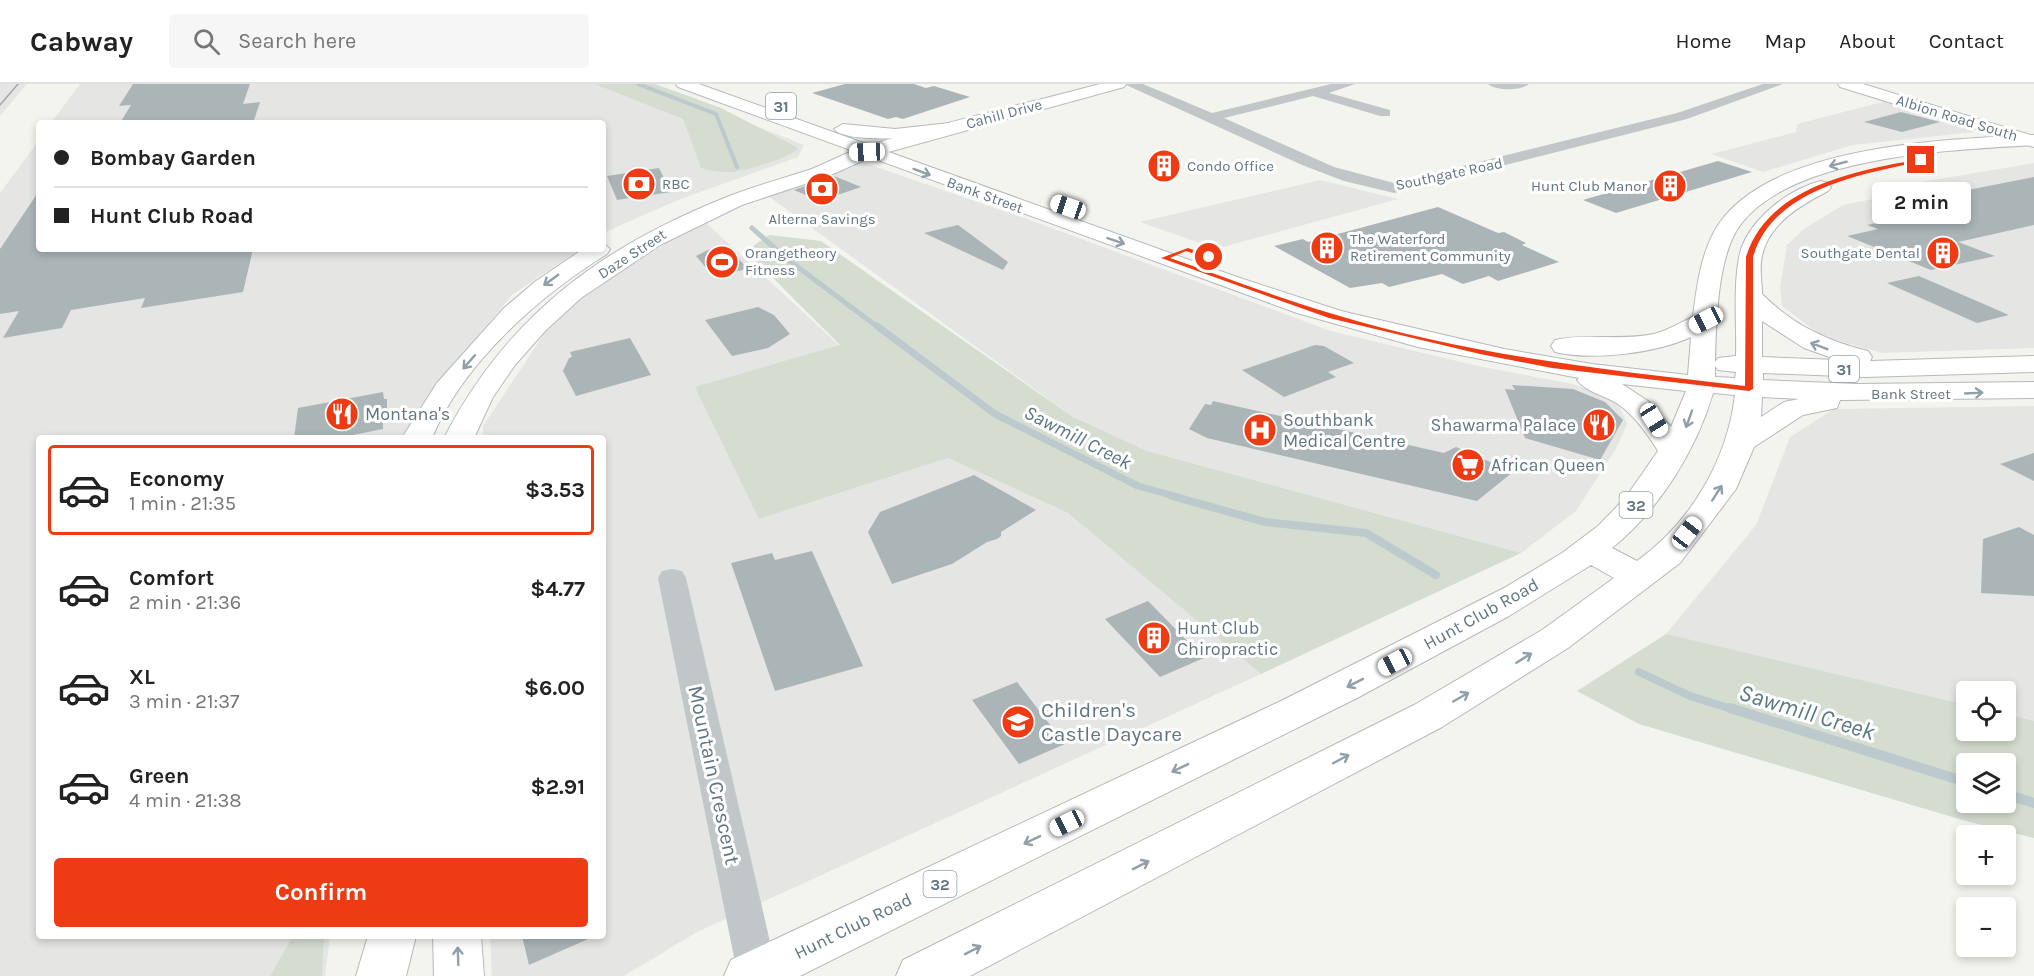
<!DOCTYPE html>
<html lang="en">
<head>
<meta charset="utf-8">
<style>
  :root { --surface:#fff; --page:#f6f6f6; --text:#222; --muted:#767676; --line:#e0e0e0; --accent:#ef3b14 }
  body { margin:0; font-family:Karla,sans-serif; background:var(--page); color:var(--text); height:100vh; display:flex; flex-direction:column; font-size:22px; white-space:nowrap }
  * { box-sizing:border-box; margin:0 }
  p { font-size:20px; color:var(--muted) }
  .icon { flex:none; width:33px; height:33px; fill:none; stroke:currentColor; stroke-width:2; stroke-linecap:round; stroke-linejoin:round }
  .map { position:relative; flex:1; overflow:hidden }
  .side { position:absolute; left:36px; top:351px; width:570px; height:504px; display:flex; flex-direction:column; background:var(--surface); border-radius:6px; box-shadow:0 3px 9px #0003 }
  .side>* { flex:none }
  .top-card { position:absolute; left:36px; top:36px; width:570px; height:132px; border-radius:6px; box-shadow:0 3px 9px #0003; display:grid; align-content:center; height:132px; padding:0 18px; background:var(--surface) }
  .controls { position:absolute; left:1956px; top:597px; display:grid; gap:12px }
  .controls a { display:grid; place-items:center; width:60px; height:60px; border-radius:6px; background:var(--surface); box-shadow:0 3px 9px #0003; font-size:30px }
  .end { position:absolute; width:27px; height:27px; margin:-14px; border:8px solid #ef3b14; background:#fff; box-shadow:0 0 0 3px #fff }
  .from { border-radius:50% }
  .bubble { position:absolute; height:42px; border-radius:6px; background:var(--surface); box-shadow:0 3px 9px #0003; font-size:20px; font-weight:700; line-height:42px; text-align:center }
  .car { position:absolute; width:18px; height:36px; margin:-18px -9px; border-radius:8px; box-shadow:0 0 4px 2px #0007; background:linear-gradient(#fff 24%,#345 0 40%,#fff 0 76%,#345 0 86%,#fff 0) }
  .top-card b { display:flex; align-items:center; gap:21px; height:57px; font-size:22px }
  .top-card b+b { border-top:2px solid var(--line) }
  .top-card i { width:15px; height:15px; background:var(--text) }
  ul { padding:10px 0 0; list-style:none }
  li { display:flex; align-items:center; gap:18px; height:90px; margin:0 12px 9px; padding:0 6px; border:3px solid transparent; border-radius:6px }
  li div { flex:1 }
  li b { display:block; font-size:22px }
  li em { font-style:normal; font-weight:700 }
  li.active { border-color:var(--accent) }
  li>.icon { width:54px; height:54px; stroke-width:1.5 }
  .primary-button { display:flex; gap:12px; margin-top:auto; padding:12px 18px }
  .primary-button a { flex:1; height:69px; border-radius:6px; background:var(--accent); color:#fff; font-size:24px; font-weight:700; line-height:69px; text-align:center }
  header { display:flex; align-items:center; gap:36px; box-sizing:border-box; height:84px; padding:0 30px; background:var(--surface); border-bottom:2px solid var(--line) }
  header strong { font-size:28px }
  nav { display:flex; gap:33px; margin-inline-start:auto; font-size:21px }
  .search { width:420px; height:54px; background:var(--page); display:flex; align-items:center; gap:15px; box-sizing:border-box; padding:0 21px; border-radius:6px; color:var(--muted); font-size:22px }
  .map>svg:first-child { display:block }
  .built { fill:#e5e5e3 }
  .green { fill:#d5dcd0; fill-rule:evenodd }
  .lines { fill:none; stroke-linecap:round; stroke-linejoin:round }
  .stream-far4 { stroke:#bcc9cd; stroke-width:4 }
  .stream-far3 { stroke:#bcc9cd; stroke-width:5 }
  .stream-far2 { stroke:#bcc9cd; stroke-width:7 }
  .stream-far1 { stroke:#bcc9cd; stroke-width:8 }
  .stream { stroke:#bcc9cd; stroke-width:10 }
  .building { fill:#abb5b8 }
  .secondary-casing { stroke:#b5bbbf; stroke-width:2 }
  .primary-casing { stroke:#b4b9bc; stroke-width:2 }
  .street { fill:#c1c6c8; fill-rule:evenodd }
  .secondary { fill:#fff; fill-rule:evenodd }
  .primary { fill:#fff; fill-rule:evenodd }
  .tram { stroke:#a1a9ad; stroke-width:1.5 }
  .oneway { stroke:#909fa8 }
  .route { fill:#ef3b14 }
  .labels { text-anchor:middle; stroke-width:6; stroke-linejoin:round; paint-order:stroke }
  .far-street-label { font-size:15px; fill:#617683; stroke:#fff }
  .far-poi-label { font-size:15px; fill:#617683; stroke:#fff; text-anchor:start }
  .shield { fill:#fff; stroke:#909fa8; stroke-width:1.5 }
  .shield-label { font-size:16px; font-weight:bold; fill:#617683 }
  .poi-label { font-size:18px; fill:#617683; stroke:#fff; text-anchor:start }
  .street-label { font-size:18px; fill:#617683; stroke:#fff }
  .water-label { font-size:20px; font-style:italic; fill:#5c7981; stroke:#fff }
  .near-poi-label { font-size:21px; fill:#617683; stroke:#fff; text-anchor:start }
  .near-street-label { font-size:21px; fill:#617683; stroke:#fff }
  .near-water-label { font-size:24px; font-style:italic; fill:#5c7981; stroke:#fff }
</style>
</head>
<body>
<header>
<strong>Cabway</strong>
<div class="search"><svg class="icon" aria-label="search" viewBox="0 0 24 24"><circle cx="10" cy="10" r="6"/><path d="M15 15l6 6"/></svg>Search here</div>
<nav><a>Home</a><a>Map</a><a>About</a><a>Contact</a></nav>
</header>
<div class="map">
<svg width="2034" height="892" viewBox="0 0 2034 892">
  <rect width="100%" height="100%" fill="#f4f4ef"/>
  <path class="built" d="M0,0H27L0,32Z
    M80,0H651L804,61L798,73L678,116L603,149V39H51Z
    M1886,17L1961,40L1975,48L1853,61L1763,88L1711,70L1796,48L1797,40Z
    M39,56V165H580L512,211L464,268L412,354H39V852H330L325,892H0V109Z
    M865,79L1038,139L1331,247L1478,282L1573,300L1599,309L1619,322L1627,340L1617,363L1576,427L1521,469L1147,367L1073,333L768,112Z
    M2034,79V264L1882,269L1822,252L1782,222L1780,203L1787,161L1804,145L1843,121L1893,111L1880,105Z
    M1320,96L1398,115L1216,165L1140,138Z
    M704,137L840,262L759,435L948,374L1068,429L1261,590L697,848L624,892H492L490,852H603V354H483V342L548,244L587,210L638,173Z
    M2034,322V645L2006,638V608H1966V629L1666,550L1756,441L1790,353L1834,325Z"/>
  <path class="green" d="M595,0H655L721,24L798,64C794,73 741,88 730,88C721,88 711,87 701,84L683,35Z
    M769,151L821,157L1073,333L1147,367L1521,469L1261,590L1068,429L948,374L759,435L695,303L840,261L746,167Z
    M1666,550L1966,621V646H2006V630L2034,637V754L1966,737L1639,640L1577,607ZM1966,680H2006V718H1966Z
    M293,852H324L322,892H270Z"/>
  <g class="lines">
    <path class="stream-far4" d="M638,0L716,30L737,83"/>
    <path class="stream-far3" d="M752,144L787,175L879,244"/>
    <path class="stream-far2" d="M877,242L995,330L1138,402L1178,413"/>
    <path class="stream-far1" d="M1172,412L1265,438L1366,449L1436,491
      M1639,588L1690,612L1735,626"/>
    <path class="stream" d="M1730,624L1966,698
      M2006,710L2034,719"/>
  </g>
  <path class="building" d="M133,0H250L243,20L260,18L253,39H120L131,21L119,22Z
    M845,0H914L926,4L934,2L970,13L903,35L896,33L888,35L812,9Z
    M1901,28L1940,38L1902,48L1864,38Z
    M1718,77L1752,88L1616,129L1583,116Z
    M659,84L671,108L617,116L607,92Z
    M834,92L861,103L820,117L794,106Z
    M2034,93V141L1958,158L1995,172L1931,186L1847,152L1878,145L1867,141L1892,136L1879,131L1940,118L1927,114Z
    M39,107V165H253L243,208L141,224L145,214L71,226L62,244L3,254L19,227L0,230V165Z
    M1438,123L1498,149L1504,148L1526,159L1522,161L1559,178L1498,197L1489,192L1463,200L1442,190L1389,203L1382,199L1350,204L1274,162L1303,155L1308,158Z
    M958,141L1008,178L1003,186L924,149Z
    M727,162L748,185L713,192L696,172L708,166Z
    M1919,192L2009,231L1977,239L1887,199Z
    M758,223L774,231L790,250L768,264L732,272L705,236Z
    M630,254L651,291L576,312L563,287L569,274L572,273L570,268Z
    M1315,261L1324,262L1354,279L1328,288L1336,293L1284,313L1242,286Z
    M1512,301L1573,305L1605,318L1623,336L1600,376L1525,354L1505,305L1515,306Z
    M383,308L384,315H387V335L383,336V345L338,354H294L298,324Z
    M1213,317L1444,369L1456,363L1513,388L1477,417L1207,354L1189,345L1205,320L1211,321Z
    M2034,369V397L2000,380Z
    M974,391L1036,426L1001,448V452L997,455L987,458L952,480L892,500L868,448L880,428Z
    M2019,443L2034,451V512L1981,509L1983,455Z
    M812,467L863,582L775,607L731,479L772,469L775,476Z
    M1148,517L1204,574L1160,593L1105,535Z
    M1017,598L1065,660L1019,680L972,616Z
    M522,852H595L529,881Z"/>
  <g class="lines">
    <g class="secondary-casing">
      <path id="secondary" d="M1100,0H1126L1124,3L874,72L826,93L742,121L660,161L581,214L546,246L515,281L493,313L474,354H444C507,232 601,163 727,113C754,102 781,95 809,86C827,79 845,69 863,63C941,39 1021,21 1100,0Z
        M1838,0H1863L2034,52V63L1840,3Z
        M603,159L610,165L607,170C539,212 463,279 432,354H402L437,299L504,224L536,197L583,165H603Z
        M433,852H481L484,892H434Z"/>
    </g>
    <g class="primary-casing">
      <path id="primary" d="M676,0H699L1237,193L1341,227L1504,265L1592,280L1688,291L1691,253C1656,269 1593,277 1555,268L1551,262L1555,256C1587,249 1622,257 1654,250C1667,247 1681,238 1693,233C1697,199 1702,160 1724,133C1783,61 1947,55 2034,51V61C1953,66 1794,71 1741,140C1717,171 1716,240 1715,278L1718,274L1736,272C1737,241 1733,205 1739,174C1745,138 1788,105 1821,97L1828,99L1831,103L1828,107C1801,121 1769,139 1762,172C1759,184 1762,198 1762,210C1793,241 1827,257 1868,267L1872,273L1870,277L2034,272V288L1865,293L1763,289V296L1857,300L2034,298V314L1840,316L1837,324L1803,331L1754,363L1736,405L1680,479L1568,564L1442,643L970,892H896L903,876L1414,621L1542,546L1614,494L1591,481L1509,532L1357,614L800,892H724L731,876L1283,616L1504,504L1562,469L1598,442L1626,413L1658,367C1647,349 1635,332 1618,320C1606,312 1586,308 1577,296L1579,294L1418,263L1297,229L678,3ZM1762,237L1804,264L1838,276L1762,273ZM1715,282L1718,286L1736,288L1735,294L1715,293ZM1622,300L1686,307L1671,343L1648,317ZM1713,309L1735,311C1727,377 1691,438 1637,477L1612,464C1659,426 1696,367 1713,309ZM1762,313L1799,315L1784,318L1761,333Z
        M949,39L958,44L955,48C936,53 846,61 834,45L843,40L895,45Z
        M368,852H416L406,892H356Z"/>
    </g>
    <path class="street" d="M1124,0H1143L1212,29L1331,0H1355L1329,9L1390,26V32H1380L1313,12L1224,34L1334,83L1394,99L1677,29L1763,0H1783L1687,35L1394,109L1344,97L1302,81Z
      M1488,0H1529C1521,7 1496,7 1488,0Z
      M672,485L682,487L686,494L777,888L776,892H738L737,888L658,494L662,487Z"/>
    <use href="#secondary" class="secondary"/>
    <use href="#primary" class="primary"/>
    <path class="tram" d="M0,21L18,0"/>
  </g>
  <defs><path id="oneway-shaft" d="M-6 0H5M1.5-3L5.5 0L1.5 3" fill="none" stroke-width="1.6" stroke-linecap="round" stroke-linejoin="round" transform="scale(1.5)"/></defs>
  <g class="oneway">
    <use href="#oneway-shaft" transform="translate(1838 80) rotate(165)"/>
    <use href="#oneway-shaft" transform="translate(922 88) rotate(20)"/>
    <use href="#oneway-shaft" transform="translate(1116 157) rotate(19)"/>
    <use href="#oneway-shaft" transform="translate(551 196) rotate(144)"/>
    <use href="#oneway-shaft" transform="translate(1819 262) rotate(-159)"/>
    <use href="#oneway-shaft" transform="translate(469 278) rotate(131)"/>
    <use href="#oneway-shaft" transform="translate(1974 309) rotate(-3)"/>
    <use href="#oneway-shaft" transform="translate(1689 335) rotate(110)"/>
    <use href="#oneway-shaft" transform="translate(1717 409) rotate(-57)"/>
    <use href="#oneway-shaft" transform="translate(1524 574) rotate(-32)"/>
    <use href="#oneway-shaft" transform="translate(1355 599) rotate(153)"/>
    <use href="#oneway-shaft" transform="translate(1461 613) rotate(-30)"/>
    <use href="#oneway-shaft" transform="translate(1341 675) rotate(-28)"/>
    <use href="#oneway-shaft" transform="translate(1180 684) rotate(154)"/>
    <use href="#oneway-shaft" transform="translate(1032 756) rotate(154)"/>
    <use href="#oneway-shaft" transform="translate(1141 781) rotate(-27)"/>
    <use href="#oneway-shaft" transform="translate(973 866) rotate(-27)"/>
    <use href="#oneway-shaft" transform="translate(458 872) rotate(-92)"/>
  </g>
  <path class="route" d="M1921,75L1923,77C1863,90 1773,104 1753,173V305L1749,307L1552,284L1480,270L1329,234L1161,174L1188,164L1213,173L1209,175L1186,167L1170,174C1225,193 1278,214 1333,230C1467,271 1606,286 1745,302L1746,173C1767,102 1859,86 1921,75Z"/>
  <defs>
    <g id="building-disc" transform="scale(1.725)"><circle r="9.5" fill="#ef3b14" stroke="#fff"/><path d="M-4-6H4V6H1V3H-1V6H-4ZM-2.5-4.3h1.7v1.8h-1.7ZM.8-4.3h1.7v1.8H.8ZM-2.5-1h1.7V.8h-1.7ZM.8-1h1.7V.8H.8Z" fill="#fff"/></g>
    <g id="bank-disc" transform="scale(1.725)"><circle r="9.5" fill="#ef3b14" stroke="#fff"/><path d="M-6-4H6V4H-6ZM0-2.3a2.3 2.3 0 1 0 0 4.6a2.3 2.3 0 1 0 0-4.6Z" fill="#fff"/></g>
    <g id="stadium-disc" transform="scale(1.725)"><circle r="9.5" fill="#ef3b14" stroke="#fff"/><path d="M0-5a6.5 5 0 1 0 0 10a6.5 5 0 1 0 0-10ZM-3.5-1.8h7v3.6h-7Z" fill="#fff"/></g>
    <g id="restaurant-disc" transform="scale(1.725)"><circle r="9.5" fill="#ef3b14" stroke="#fff"/><path d="M-5-6h1v4h1v-4h1v4h1v-4h1v5L-1.5 .5V6h-2V.5L-5-1ZM5-6V6H3V1.5H1.5Q1.5-4 5-6Z" fill="#fff"/></g>
    <g id="hospital-disc" transform="scale(1.725)"><circle r="9.5" fill="#ef3b14" stroke="#fff"/><path d="M-5-5h3v3.5h4V-5h3V5h-3V1.5h-4V5h-3Z" fill="#fff"/></g>
    <g id="supermarket-disc" transform="scale(1.725)"><circle r="9.5" fill="#ef3b14" stroke="#fff"/><path d="M-6-5.5h2.5l.6 2H6L4.5 2H-2.5L-4.4-4H-6ZM-1.5 3.2a1.3 1.3 0 1 0 .1 0ZM3 3.2a1.3 1.3 0 1 0 .1 0Z" fill="#fff"/></g>
    <g id="school-disc" transform="scale(1.725)"><circle r="9.5" fill="#ef3b14" stroke="#fff"/><path d="M0-5L7-2L0 1L-7-2ZM-4 1L0 2.5L4 1V4Q0 6-4 4Z" fill="#fff"/></g>
  </defs>
  <g fill-rule="evenodd">
    <use href="#building-disc" x="1164" y="82"/>
    <use href="#bank-disc" x="639" y="100"/>
    <use href="#building-disc" x="1670" y="102"/>
    <use href="#bank-disc" x="822" y="105"/>
    <use href="#building-disc" x="1327" y="164"/>
    <use href="#building-disc" x="1943" y="169"/>
    <use href="#stadium-disc" x="722" y="178"/>
    <use href="#restaurant-disc" x="342" y="330"/>
    <use href="#restaurant-disc" x="1599" y="341"/>
    <use href="#hospital-disc" x="1260" y="346"/>
    <use href="#supermarket-disc" x="1468" y="381"/>
    <use href="#building-disc" x="1154" y="554"/>
    <use href="#school-disc" x="1018" y="638"/>
  </g>
  <g class="labels">
    <g class="far-street-label">
      <text transform="translate(1004 30) rotate(-15)" y="5">Cahill Drive</text>
      <text transform="translate(1957 34) rotate(17)" y="5">Albion Road South</text>
      <text transform="translate(1449 90) rotate(-12)" y="5">Southgate Road</text>
      <text transform="translate(985 111) rotate(20)" y="5">Bank Street</text>
      <text transform="translate(632 170) rotate(-33)" y="5">Daze Street</text>
      <text x="1911" y="315">Bank Street</text>
    </g>
    <g class="far-poi-label">
      <text x="1187" y="87">Condo Office</text>
      <text x="662" y="105">RBC</text>
      <text x="1647" y="107" text-anchor="end">Hunt Club Manor</text>
      <text x="822" y="140" text-anchor="middle">Alterna Savings</text>
      <text x="1350" y="160">The Waterford<tspan x="1350" dy="17">Retirement Community</tspan></text>
      <text x="745" y="174">Orangetheory<tspan x="745" dy="17">Fitness</tspan></text>
      <text x="1920" y="174" text-anchor="end">Southgate Dental</text>
    </g>
    <g class="shield">
      <rect x="766" y="9" width="30" height="26" rx="4.5"/>
      <rect x="1829" y="272" width="30" height="26" rx="4.5"/>
      <rect x="1619.5" y="408" width="33" height="26" rx="4.5"/>
      <rect x="923.5" y="787" width="33" height="26" rx="4.5"/>
    </g>
    <g class="shield-label">
      <text x="781" y="28">31</text>
      <text x="1844" y="291">31</text>
      <text x="1636" y="427">32</text>
      <text x="940" y="806">32</text>
    </g>
    <g class="poi-label">
      <text x="365" y="336">Montana's</text>
      <text x="1283" y="342">Southbank<tspan x="1283" dy="21">Medical Centre</tspan></text>
      <text x="1576" y="347" text-anchor="end">Shawarma Palace</text>
      <text x="1491" y="387">African Queen</text>
      <text x="1177" y="550">Hunt Club<tspan x="1177" dy="21">Chiropractic</tspan></text>
    </g>
    <g class="street-label">
      <text transform="translate(1481 530) rotate(-29)" y="6">Hunt Club Road</text>
      <text transform="translate(853 842) rotate(-26)" y="6">Hunt Club Road</text>
    </g>
    <g class="water-label">
      <text transform="translate(1078 353) rotate(27)" y="7">Sawmill Creek</text>
    </g>
    <g class="near-poi-label">
      <text x="1041" y="633">Children's<tspan x="1041" dy="24">Castle Daycare</tspan></text>
    </g>
    <g class="near-street-label">
      <text transform="translate(714 691) rotate(78)" y="7">Mountain Crescent</text>
    </g>
    <g class="near-water-label">
      <text transform="translate(1807 628) rotate(17)" y="8">Sawmill Creek</text>
    </g>
  </g>
</svg>
<div class="controls">
<a><svg class="icon" aria-label="locate" viewBox="0 0 24 24"><circle cx="12" cy="12" r="6"/><path d="M12 2v4M12 18v4M2 12h4M18 12h4"/></svg></a>
<a><svg class="icon" aria-label="layers" viewBox="0 0 24 24"><path d="M12 4l9 5-9 5-9-5zM3 14l9 5 9-5"/></svg></a>
<a>+</a>
<a>−</a>
</div>
<i class="end from" style="left:1209px;top:173px"></i>
<i class="end" style="left:1921px;top:76px"></i>
<div class="bubble" style="left:1872px;top:98px;width:99px">2 min</div>
<i class="car" style="left:867px;top:68px;rotate:268deg"></i>
<i class="car" style="left:1068px;top:123px;rotate:289deg"></i>
<i class="car" style="left:1706px;top:236px;rotate:243deg"></i>
<i class="car" style="left:1654px;top:336px;rotate:148deg"></i>
<i class="car" style="left:1687px;top:449px;rotate:38deg"></i>
<i class="car" style="left:1395px;top:578px;rotate:242deg"></i>
<i class="car" style="left:1067px;top:739px;rotate:244deg"></i>
<div class="top-card">
<b><i class="from"></i>Bombay Garden</b>
<b><i></i>Hunt Club Road</b>
</div>
<section class="side">
<ul>
<li class="active"><svg class="icon" aria-label="car" viewBox="0 0 24 24"><path d="M5 17H2v-5l4-1 3-4h7l3 4 3 1v5h-3M9 17h6M6 11h13"/><circle cx="7" cy="17" r="2"/><circle cx="17" cy="17" r="2"/></svg><div><b>Economy</b><p>1 min · 21:35</p></div><em>$3.53</em></li>
<li><svg class="icon" aria-label="car" viewBox="0 0 24 24"><path d="M5 17H2v-5l4-1 3-4h7l3 4 3 1v5h-3M9 17h6M6 11h13"/><circle cx="7" cy="17" r="2"/><circle cx="17" cy="17" r="2"/></svg><div><b>Comfort</b><p>2 min · 21:36</p></div><em>$4.77</em></li>
<li><svg class="icon" aria-label="car" viewBox="0 0 24 24"><path d="M5 17H2v-5l4-1 3-4h7l3 4 3 1v5h-3M9 17h6M6 11h13"/><circle cx="7" cy="17" r="2"/><circle cx="17" cy="17" r="2"/></svg><div><b>XL</b><p>3 min · 21:37</p></div><em>$6.00</em></li>
<li><svg class="icon" aria-label="car" viewBox="0 0 24 24"><path d="M5 17H2v-5l4-1 3-4h7l3 4 3 1v5h-3M9 17h6M6 11h13"/><circle cx="7" cy="17" r="2"/><circle cx="17" cy="17" r="2"/></svg><div><b>Green</b><p>4 min · 21:38</p></div><em>$2.91</em></li>
</ul>
<div class="primary-button"><a>Confirm</a></div>
</section>
</div>
</body>
</html>
